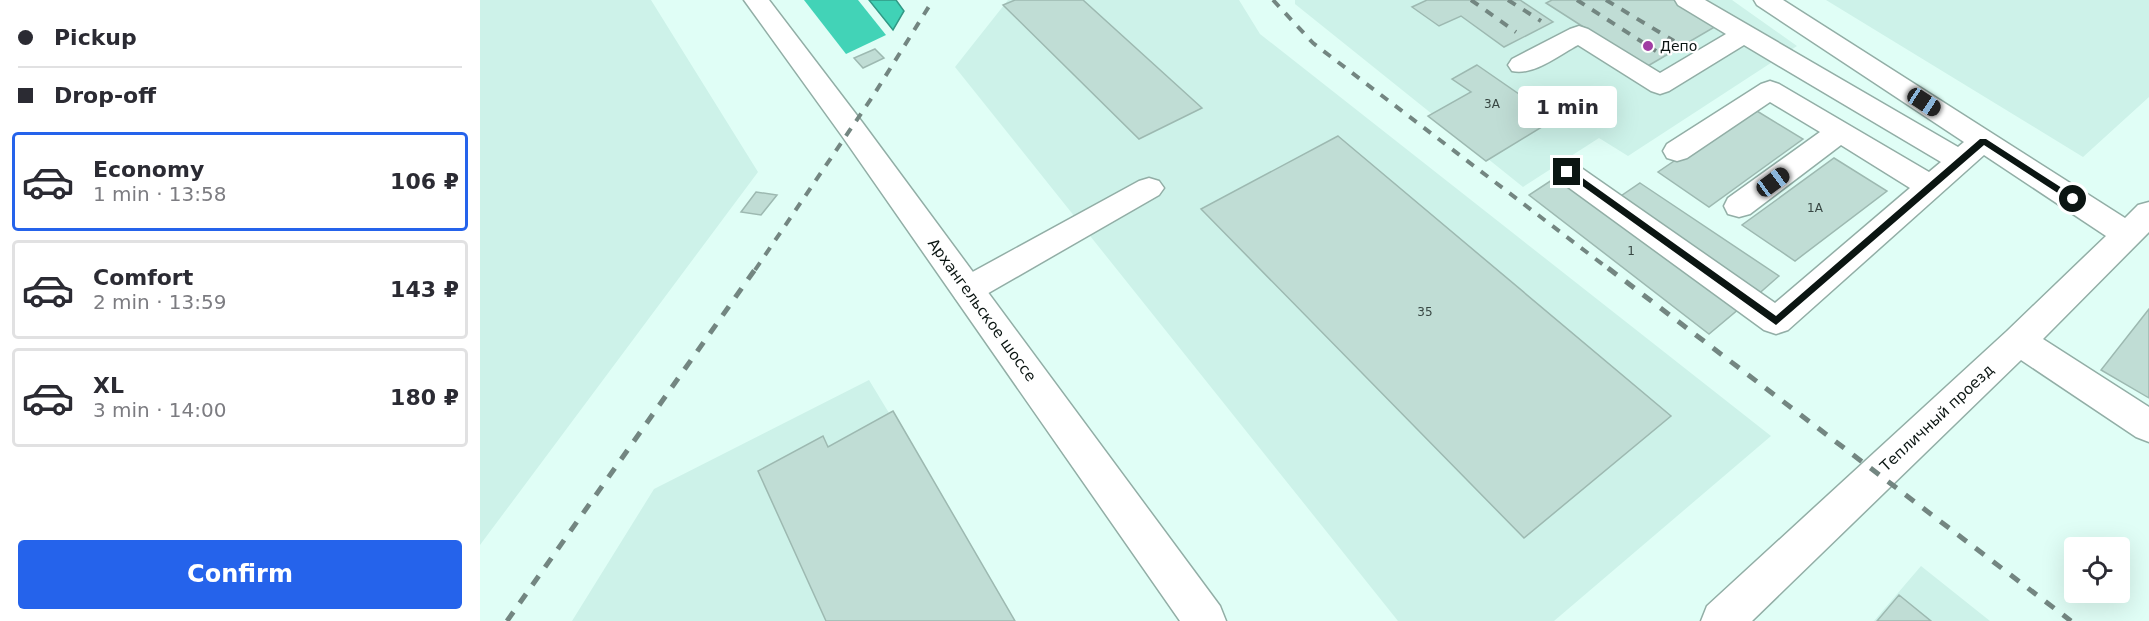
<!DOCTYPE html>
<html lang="en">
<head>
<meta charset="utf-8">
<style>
  :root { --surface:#fff; --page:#f7f7f7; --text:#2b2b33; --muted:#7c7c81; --line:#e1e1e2; --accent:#2563eb }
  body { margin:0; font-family:"DejaVu Sans",sans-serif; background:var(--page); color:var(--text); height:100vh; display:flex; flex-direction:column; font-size:22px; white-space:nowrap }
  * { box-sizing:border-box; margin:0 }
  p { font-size:20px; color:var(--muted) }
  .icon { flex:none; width:33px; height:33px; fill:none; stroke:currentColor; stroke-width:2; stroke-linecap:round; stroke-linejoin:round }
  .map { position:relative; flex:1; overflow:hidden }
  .side { display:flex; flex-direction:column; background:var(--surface); width:480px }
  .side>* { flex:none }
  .hud { display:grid; align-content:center; height:132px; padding:0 18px; background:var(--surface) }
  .tools { position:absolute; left:1584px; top:537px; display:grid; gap:12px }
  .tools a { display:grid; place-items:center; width:66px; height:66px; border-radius:6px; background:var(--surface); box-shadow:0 6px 24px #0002; font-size:30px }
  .end { position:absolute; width:27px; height:27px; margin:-14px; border:8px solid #0b1512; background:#fff; box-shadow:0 0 0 3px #fff }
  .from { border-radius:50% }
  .bubble { position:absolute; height:42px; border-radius:6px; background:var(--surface); box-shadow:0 6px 24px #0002; font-size:20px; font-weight:700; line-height:42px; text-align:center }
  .car { position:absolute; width:18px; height:36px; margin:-18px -9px; border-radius:8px; box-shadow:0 0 4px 2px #0007; background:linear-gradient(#222 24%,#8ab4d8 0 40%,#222 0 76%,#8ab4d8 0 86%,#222 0) }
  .hud b { display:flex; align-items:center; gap:21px; height:57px; font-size:22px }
  .hud b+b { border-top:2px solid var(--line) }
  .hud i { width:15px; height:15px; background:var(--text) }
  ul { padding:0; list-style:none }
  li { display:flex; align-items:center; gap:18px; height:99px; margin:0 12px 9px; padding:0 6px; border:3px solid var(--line); border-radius:6px }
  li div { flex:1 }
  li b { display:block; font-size:22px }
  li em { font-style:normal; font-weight:700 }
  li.on { border-color:var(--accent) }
  li>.icon { width:54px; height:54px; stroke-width:1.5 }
  .action { display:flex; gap:12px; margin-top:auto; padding:12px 18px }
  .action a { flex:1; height:69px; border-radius:6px; background:var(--accent); color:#fff; font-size:24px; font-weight:700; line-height:69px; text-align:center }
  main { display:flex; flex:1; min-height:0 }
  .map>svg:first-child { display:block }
  .built { fill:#cdf2e9 }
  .forest { fill:#42d3b7 }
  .water { fill:#40d2b6; stroke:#309985; stroke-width:1.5 }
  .building { fill:#c0ddd5; stroke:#9db9b1; stroke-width:1.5 }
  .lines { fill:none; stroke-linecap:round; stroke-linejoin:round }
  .minor-casing { stroke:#92aea6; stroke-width:3 }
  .major-casing { stroke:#92aea6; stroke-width:3 }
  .minor { fill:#fff; fill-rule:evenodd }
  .major { fill:#fff; fill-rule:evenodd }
  .rail-far1 { stroke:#738681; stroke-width:4; stroke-dasharray:9 9; stroke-linecap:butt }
  .rail { stroke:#738681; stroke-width:5; stroke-dasharray:11 11; stroke-linecap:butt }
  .route { fill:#0b1512 }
  .poi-dot { fill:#a13da3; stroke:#fff; stroke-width:2 }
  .labels { text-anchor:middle; stroke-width:4.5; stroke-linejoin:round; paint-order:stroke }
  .number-label { font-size:12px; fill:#384743 }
  .far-poi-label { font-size:14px; fill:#0b1512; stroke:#fff; text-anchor:start }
  .street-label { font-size:15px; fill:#0b1512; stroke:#fff }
</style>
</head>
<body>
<main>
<section class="side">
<div class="hud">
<b><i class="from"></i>Pickup</b>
<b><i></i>Drop-off</b>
</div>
<ul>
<li class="on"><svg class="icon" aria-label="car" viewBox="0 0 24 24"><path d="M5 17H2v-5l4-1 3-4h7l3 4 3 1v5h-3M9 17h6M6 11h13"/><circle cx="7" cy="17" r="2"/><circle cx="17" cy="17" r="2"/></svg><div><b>Economy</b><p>1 min · 13:58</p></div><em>106 ₽</em></li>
<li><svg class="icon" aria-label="car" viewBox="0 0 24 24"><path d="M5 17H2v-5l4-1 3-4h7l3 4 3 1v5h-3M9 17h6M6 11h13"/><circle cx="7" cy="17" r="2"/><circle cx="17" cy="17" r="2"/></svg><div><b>Comfort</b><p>2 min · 13:59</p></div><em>143 ₽</em></li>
<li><svg class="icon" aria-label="car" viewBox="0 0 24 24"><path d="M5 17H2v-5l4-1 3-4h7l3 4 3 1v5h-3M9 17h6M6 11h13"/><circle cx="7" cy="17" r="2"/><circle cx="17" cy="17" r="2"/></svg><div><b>XL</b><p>3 min · 14:00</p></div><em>180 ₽</em></li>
</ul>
<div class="action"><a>Confirm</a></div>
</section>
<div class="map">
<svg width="1669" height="621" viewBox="0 0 1669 621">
  <rect width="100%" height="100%" fill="#e0fef6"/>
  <path class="built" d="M0,0H171L278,172L0,545Z
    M528,0H759L780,34L1291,436L1074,621H918L475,67Z
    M815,0H1252L1317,46L1148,156L1119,138L1043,187L815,4Z
    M1346,0H1669V97L1603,157Z
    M389,380L535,621H92L174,489Z
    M1441,566L1510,621H1394Z"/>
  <path class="forest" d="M324,0H378L406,35L366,54Z"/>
  <path class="water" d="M389,0H416L424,11L413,30Z"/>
  <path class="building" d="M535,0H603L722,108L659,139L523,5Z
    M947,0H1040L1073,22L1024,47L981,16L959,26L932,7Z
    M1072,0H1194L1238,25L1166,67L1066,3Z
    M395,49L404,58L383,68L374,58Z
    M997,65L1075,119L1006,161L948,116L991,92L972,79Z
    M1272,108L1323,139L1229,207L1178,172Z
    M858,136L1191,416L1044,538L721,209Z
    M1354,158L1407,191L1315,261L1262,225Z
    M1075,178L1260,308L1229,334L1049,195Z
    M1160,183L1299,276L1275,297L1135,200Z
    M276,192L297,195L281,215L261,212Z
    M1669,309V398L1621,370Z
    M413,411L535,621H346L278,471L343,436L348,447Z
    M1419,595L1451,621H1397Z"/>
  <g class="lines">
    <g class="minor-casing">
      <path id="minor" d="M1195,0H1225L1478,147L1484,142L1277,5L1274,0H1303L1645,218L1658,205L1669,202V232L1563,339L1669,407V442L1656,437L1541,360L1272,621H1221L1227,606L1527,331L1626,236L1504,155L1308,330L1296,334L1284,330L1077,179L1072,172L1077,165L1087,162L1097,165L1295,303L1430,188L1361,145L1270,214L1259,217L1248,214L1244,206L1248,198L1340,132L1290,102L1207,158L1197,161L1187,158L1183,151L1187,144L1281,84L1290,81L1299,84L1449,172L1461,162L1264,45L1189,91L1180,94L1171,91L1098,45C1079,55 1054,76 1032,71L1028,65L1032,59L1090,29L1099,26L1108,29L1180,73L1246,34L1198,5Z
        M669,178L679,181L684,188L679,195L498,299L487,303L476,299L471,290L476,281L659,181Z"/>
    </g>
    <g class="major-casing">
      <path id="major" d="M264,0H289L382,122L740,606L746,621H700L362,136Z"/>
    </g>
    <use href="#minor" class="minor"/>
    <use href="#major" class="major"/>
    <path class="rail-far1" d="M793,0L833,43L1130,270
      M991,0L1036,32
      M1028,0L1061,21
      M1097,0L1176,51
      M1126,0L1194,41
      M275,270L393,96L453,0"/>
    <path class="rail" d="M1128,268L1591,621
      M27,621L276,268"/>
  </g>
  <path class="route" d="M1500,139H1506L1596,197V201H1590L1504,145L1296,325L1083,172L1090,169L1296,316Z"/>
  <circle class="poi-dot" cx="1168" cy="46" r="6"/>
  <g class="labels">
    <g class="number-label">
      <text x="1012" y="108">3А</text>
      <text x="1335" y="212">1А</text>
      <text x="1151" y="255">1</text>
      <text x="945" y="316">35</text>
    </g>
    <g class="far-poi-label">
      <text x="1180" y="51">Депо</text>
    </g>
    <g class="street-label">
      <text transform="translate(502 310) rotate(54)" y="5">Архангельское шоссе</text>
      <text transform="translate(1457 418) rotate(-43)" y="5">Тепличный проезд</text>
    </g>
  </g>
</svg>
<div class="tools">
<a><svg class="icon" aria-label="locate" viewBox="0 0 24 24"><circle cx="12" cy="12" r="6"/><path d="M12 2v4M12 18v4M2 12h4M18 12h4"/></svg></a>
</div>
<i class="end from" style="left:1593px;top:199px"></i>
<i class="end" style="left:1087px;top:172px"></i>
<div class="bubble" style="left:1038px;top:86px;width:99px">1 min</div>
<i class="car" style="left:1444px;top:102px;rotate:123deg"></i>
<i class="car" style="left:1293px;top:182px;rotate:54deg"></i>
</div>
</main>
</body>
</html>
